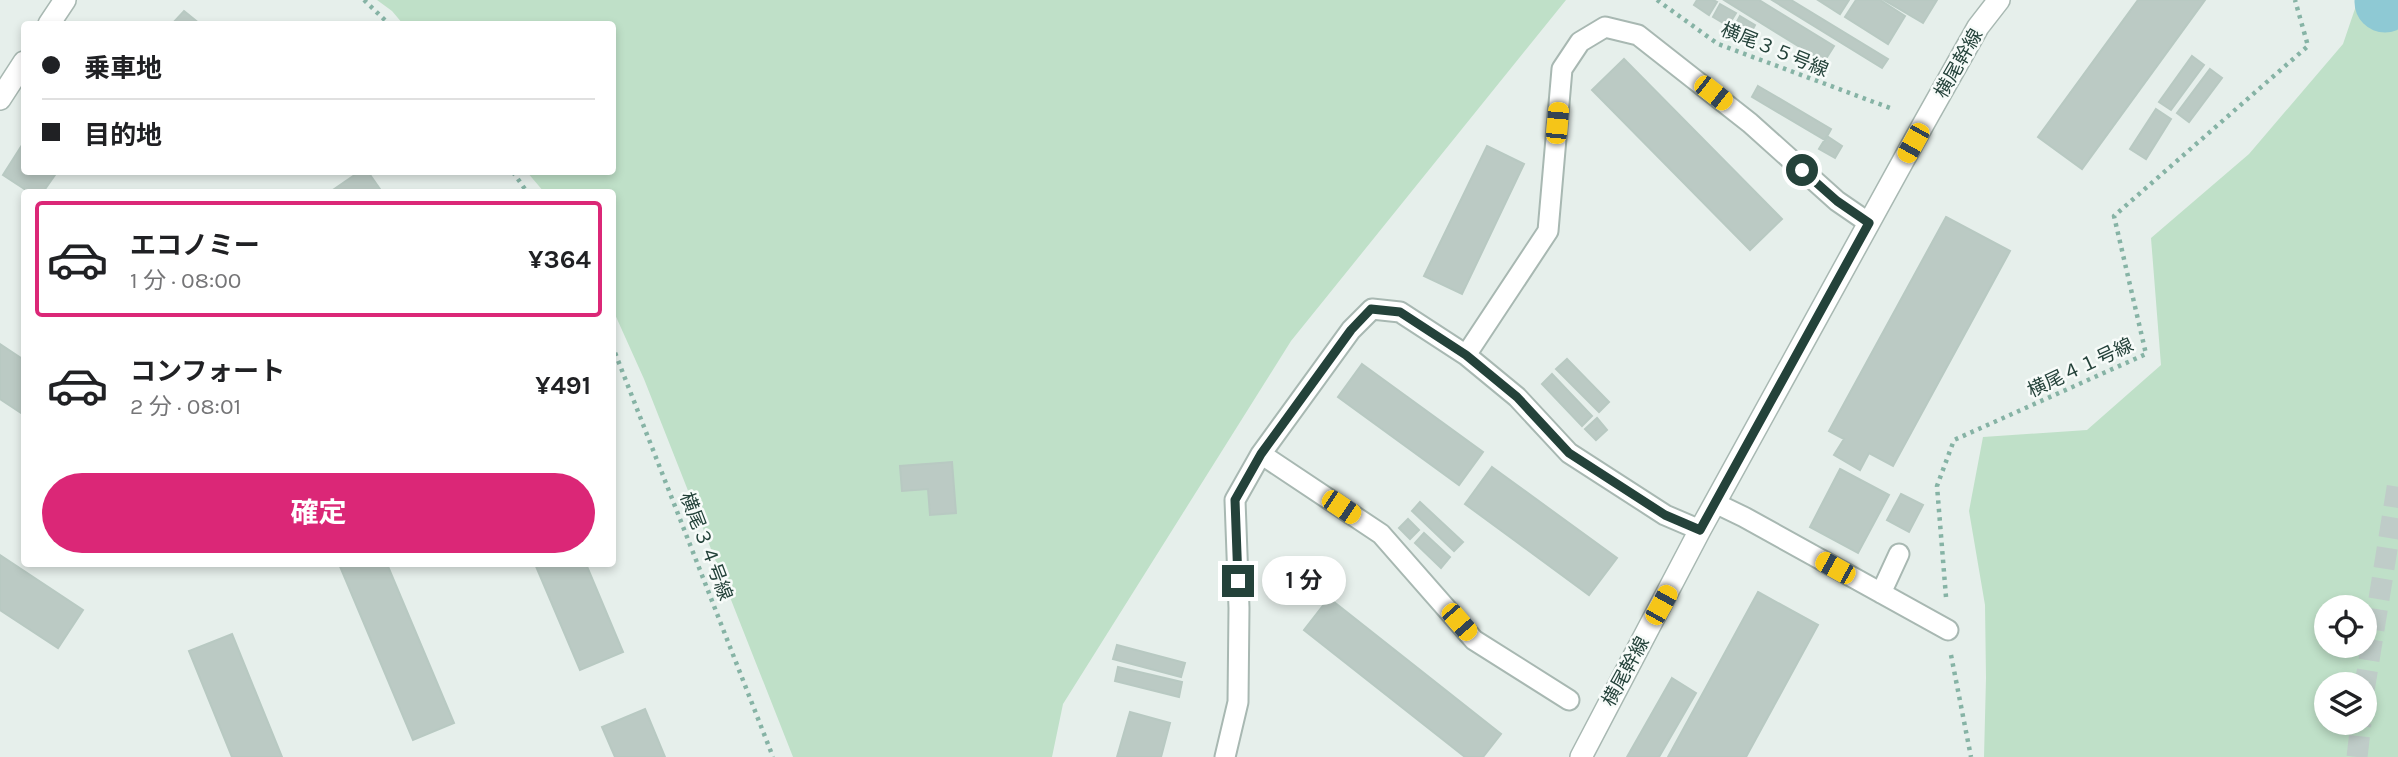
<!DOCTYPE html>
<html lang="ja">
<head>
<meta charset="utf-8">
<style>
  :root { --surface:#fff; --page:#f2f2f2; --text:#202124; --muted:#757577; --line:#e0e0e0; --accent:#db2777 }
  body { margin:0; font-family:Karla,"Noto Sans JP",sans-serif; background:var(--page); color:var(--text); height:100vh; display:flex; flex-direction:column; font-size:26px; white-space:nowrap }
  * { box-sizing:border-box; margin:0 }
  p { font-size:23px; color:var(--muted) }
  .icon { flex:none; width:38px; height:38px; fill:none; stroke:currentColor; stroke-width:2; stroke-linecap:round; stroke-linejoin:round }
  .map { position:relative; flex:1; overflow:hidden }
  .sheet { position:absolute; left:21px; top:189px; width:595px; height:378px; display:flex; flex-direction:column; background:var(--surface); border-radius:7px; box-shadow:0 4px 10px #0003 }
  .sheet>* { flex:none }
  .top-card { position:absolute; left:21px; top:21px; width:595px; height:154px; border-radius:7px; box-shadow:0 4px 10px #0003; display:grid; align-content:center; height:154px; padding:0 21px; background:var(--surface) }
  .fabs { position:absolute; left:2314px; top:595px; display:grid; gap:14px }
  .fabs a { display:grid; place-items:center; width:63px; height:63px; border-radius:50%; background:var(--surface); box-shadow:0 4px 10px #0003; font-size:35px }
  .end { position:absolute; width:32px; height:32px; margin:-16px; border:9px solid #24423a; background:#fff; box-shadow:0 0 0 4px #fff }
  .from { border-radius:50% }
  .bubble { position:absolute; height:49px; border-radius:24px; background:var(--surface); box-shadow:0 4px 10px #0003; font-size:23px; font-weight:700; line-height:49px; text-align:center }
  .car { position:absolute; width:21px; height:42px; margin:-21px -10px; border-radius:9px; box-shadow:0 0 5px 2px #0007; background:linear-gradient(#f5c518 24%,#345 0 40%,#f5c518 0 76%,#345 0 86%,#f5c518 0) }
  .top-card b { display:flex; align-items:center; gap:24px; height:66px; font-size:26px }
  .top-card b+b { border-top:2px solid var(--line) }
  .top-card i { width:18px; height:18px; background:var(--text) }
  ul { padding:12px 0 0; list-style:none }
  li { display:flex; align-items:center; gap:21px; height:116px; margin:0 14px 10px; padding:0 7px; border:4px solid transparent; border-radius:7px }
  li div { flex:1 }
  li b { display:block; font-size:26px }
  li em { font-style:normal; font-weight:700 }
  li.active { border-color:var(--accent) }
  li>.icon { width:63px; height:63px; stroke-width:1.5 }
  .primary-button { display:flex; gap:14px; margin-top:auto; padding:14px 21px }
  .primary-button a { flex:1; height:80px; border-radius:42px; background:var(--accent); color:#fff; font-size:28px; font-weight:700; line-height:80px; text-align:center }
  .map>svg:first-child { display:block }
  .green { fill:#bfe0c8; fill-rule:evenodd }
  .lines { fill:none; stroke-linecap:round; stroke-linejoin:round }
  .river { stroke:#8ec9d4; stroke-width:61 }
  .building { fill:#bbcac4; stroke:#b8c9c2; stroke-width:2 }
  .motorway-tunnel { stroke:#bfccc8; stroke-width:21; stroke-dasharray:21 10; stroke-linecap:butt }
  .service-casing { stroke:#a8b8b2; stroke-width:23 }
  .tertiary-casing { stroke:#a8b8b2; stroke-width:24 }
  .path { stroke:#86b3a5; stroke-width:4.5; stroke-dasharray:3.5 5; stroke-linecap:butt }
  .service { stroke:#fff; stroke-width:19 }
  .tertiary { stroke:#fff; stroke-width:21 }
  .route { stroke:#24423a; stroke-width:9 }
  .labels { text-anchor:middle; stroke-width:5; stroke-linejoin:round; paint-order:stroke }
  .street-label { font-size:19px; fill:#24423a; stroke:#f7fbf9 }
</style>
</head>
<body>
<div class="map">
<svg width="2398" height="757" viewBox="0 0 2398 757">
  <rect width="100%" height="100%" fill="#e6efeb"/>
  <path class="green" d="M377,0H1566L1291,341L1063,704L1052,757H793L644,379L613,310L612,192H544L527,172H612V24H403L392,11Z
    M2358,0H2398V757H1984L1986,678L1985,605L1969,511L1983,437L2087,430L2161,365L2151,238L2249,154L2343,44ZM2326,607H2364V646H2326ZM2326,684H2364V723H2326Z"/>
  <g class="lines">
    <path class="river" d="M2385,2L2387,0"/>
  </g>
  <path class="building" d="M1697,0H1713L1717,2L1709,15L1694,5Z
    M1724,0H1759L1834,46L1824,62Z
    M1772,0H1791L1888,59L1882,68Z
    M1818,0H1849L1840,14Z
    M1856,0H1880L1905,16L1888,44L1845,17Z
    M1884,0H1937L1923,23Z
    M2138,0H2205L2082,169L2038,137Z
    M1720,4L1736,13L1728,26L1713,17Z
    M184,11L200,24H172Z
    M1740,16L1755,25L1748,38L1733,29Z
    M2192,56L2204,65L2171,110L2159,102Z
    M1624,59L1782,219L1750,250L1592,90Z
    M2210,69L2222,78L2189,122L2177,113Z
    M1758,86L1831,129L1825,140L1752,97Z
    M2156,109L2171,119L2146,159L2130,149Z
    M1827,136L1842,146L1835,158L1819,149Z
    M24,142V172H57L43,192H29L3,175Z
    M1487,146L1524,164L1462,294L1424,276Z
    M359,172H368L382,192H330Z
    M1946,217L2010,251L1893,466L1869,453L1860,470L1834,455L1844,439L1829,431Z
    M0,344L24,360V415L0,399Z
    M1567,359L1609,402L1599,412L1556,369Z
    M1362,364L1483,452L1459,485L1338,397Z
    M1552,374L1592,416L1582,426L1542,384Z
    M1597,418L1607,430L1596,440L1585,429Z
    M952,462L956,513L930,515L928,489L902,491L900,466Z
    M1492,467L1617,558L1589,595L1465,504Z
    M1840,469L1889,495L1858,553L1810,527Z
    M1901,494L1923,505L1909,532L1887,520Z
    M1420,502L1463,542L1454,551L1412,511Z
    M1408,519L1419,530L1410,539L1399,528Z
    M1424,533L1450,557L1441,568L1415,543Z
    M0,555L83,610L58,648L0,610Z
    M339,564H387L454,723L413,740Z
    M535,564H586L623,652L580,670Z
    M1758,592L1818,625L1746,757H1668Z
    M1329,598L1501,734L1483,757H1465L1304,630Z
    M232,634L282,757H232L189,651Z
    M1117,645L1185,663L1181,677L1113,659Z
    M1118,667L1182,682L1179,697L1115,681Z
    M1672,678L1696,693L1659,757H1627Z
    M645,709L665,757H615L602,727Z
    M1130,712L1170,723L1161,757H1117Z"/>
  <g class="lines">
    <path class="motorway-tunnel" d="M2364,691L2398,482
      M2357,757L2361,723"/>
    <g class="service-casing">
      <path id="service" d="M1466,355L1548,231L1562,69L1580,42L1605,27L1638,35L1750,123L1837,201L1869,223
        M1261,454L1381,534L1474,640L1569,700
        M1715,503L1744,517L1948,630
        M1881,593L1899,554
        M1225,757L1238,702L1239,608L1235,500L1261,454L1351,330L1372,309L1400,312L1466,355L1517,397L1569,453L1665,515L1700,530"/>
    </g>
    <g class="tertiary-casing">
      <path id="tertiary" d="M49,24L65,0
        M0,99L24,62
        M1581,757L1700,530L1924,123L1978,27L1999,0"/>
    </g>
    <path class="path" d="M364,0L389,24
      M1657,0L1718,44L1890,108
      M513,172L527,192
      M612,345L773,757
      M1946,597L1937,486L1954,440L2146,354L2114,216L2308,46L2295,0
      M1951,655L1971,757"/>
    <use href="#service" class="service"/>
    <use href="#tertiary" class="tertiary"/>
  </g>
  <g class="lines">
    <path class="route" d="M1238,581L1235,500L1261,454L1351,330L1371,309L1400,312L1466,355L1517,397L1569,453L1665,515L1700,530L1869,223L1837,201L1802,170"/>
  </g>
  <g class="labels">
    <g class="street-label">
      <text transform="translate(1775 49) rotate(22)" y="7">横尾３５号線</text>
      <text transform="translate(1958 63) rotate(-60)" y="7">横尾幹線</text>
      <text transform="translate(2080 367) rotate(-25)" y="7">横尾４１号線</text>
      <text transform="translate(707 546) rotate(69)" y="7">横尾３４号線</text>
      <text transform="translate(1625 671) rotate(-61)" y="7">横尾幹線</text>
    </g>
  </g>
</svg>
<div class="fabs">
<a><svg class="icon" aria-label="locate" viewBox="0 0 24 24"><circle cx="12" cy="12" r="6"/><path d="M12 2v4M12 18v4M2 12h4M18 12h4"/></svg></a>
<a><svg class="icon" aria-label="layers" viewBox="0 0 24 24"><path d="M12 4l9 5-9 5-9-5zM3 14l9 5 9-5"/></svg></a>
</div>
<i class="end from" style="left:1802px;top:170px"></i>
<i class="end" style="left:1238px;top:581px"></i>
<div class="bubble" style="left:1262px;top:556px;width:84px">1 分</div>
<i class="car" style="left:1713px;top:93px;rotate:128deg"></i>
<i class="car" style="left:1557px;top:123px;rotate:5deg"></i>
<i class="car" style="left:1913px;top:143px;rotate:209deg"></i>
<i class="car" style="left:1341px;top:507px;rotate:124deg"></i>
<i class="car" style="left:1835px;top:568px;rotate:299deg"></i>
<i class="car" style="left:1661px;top:605px;rotate:29deg"></i>
<i class="car" style="left:1459px;top:622px;rotate:139deg"></i>
<div class="top-card">
<b><i class="from"></i>乗車地</b>
<b><i></i>目的地</b>
</div>
<section class="sheet">
<ul>
<li class="active"><svg class="icon" aria-label="car" viewBox="0 0 24 24"><path d="M5 17H2v-5l4-1 3-4h7l3 4 3 1v5h-3M9 17h6M6 11h13"/><circle cx="7" cy="17" r="2"/><circle cx="17" cy="17" r="2"/></svg><div><b>エコノミー</b><p>1 分 · 08:00</p></div><em>¥364</em></li>
<li><svg class="icon" aria-label="car" viewBox="0 0 24 24"><path d="M5 17H2v-5l4-1 3-4h7l3 4 3 1v5h-3M9 17h6M6 11h13"/><circle cx="7" cy="17" r="2"/><circle cx="17" cy="17" r="2"/></svg><div><b>コンフォート</b><p>2 分 · 08:01</p></div><em>¥491</em></li>
</ul>
<div class="primary-button"><a>確定</a></div>
</section>
</div>
</body>
</html>
